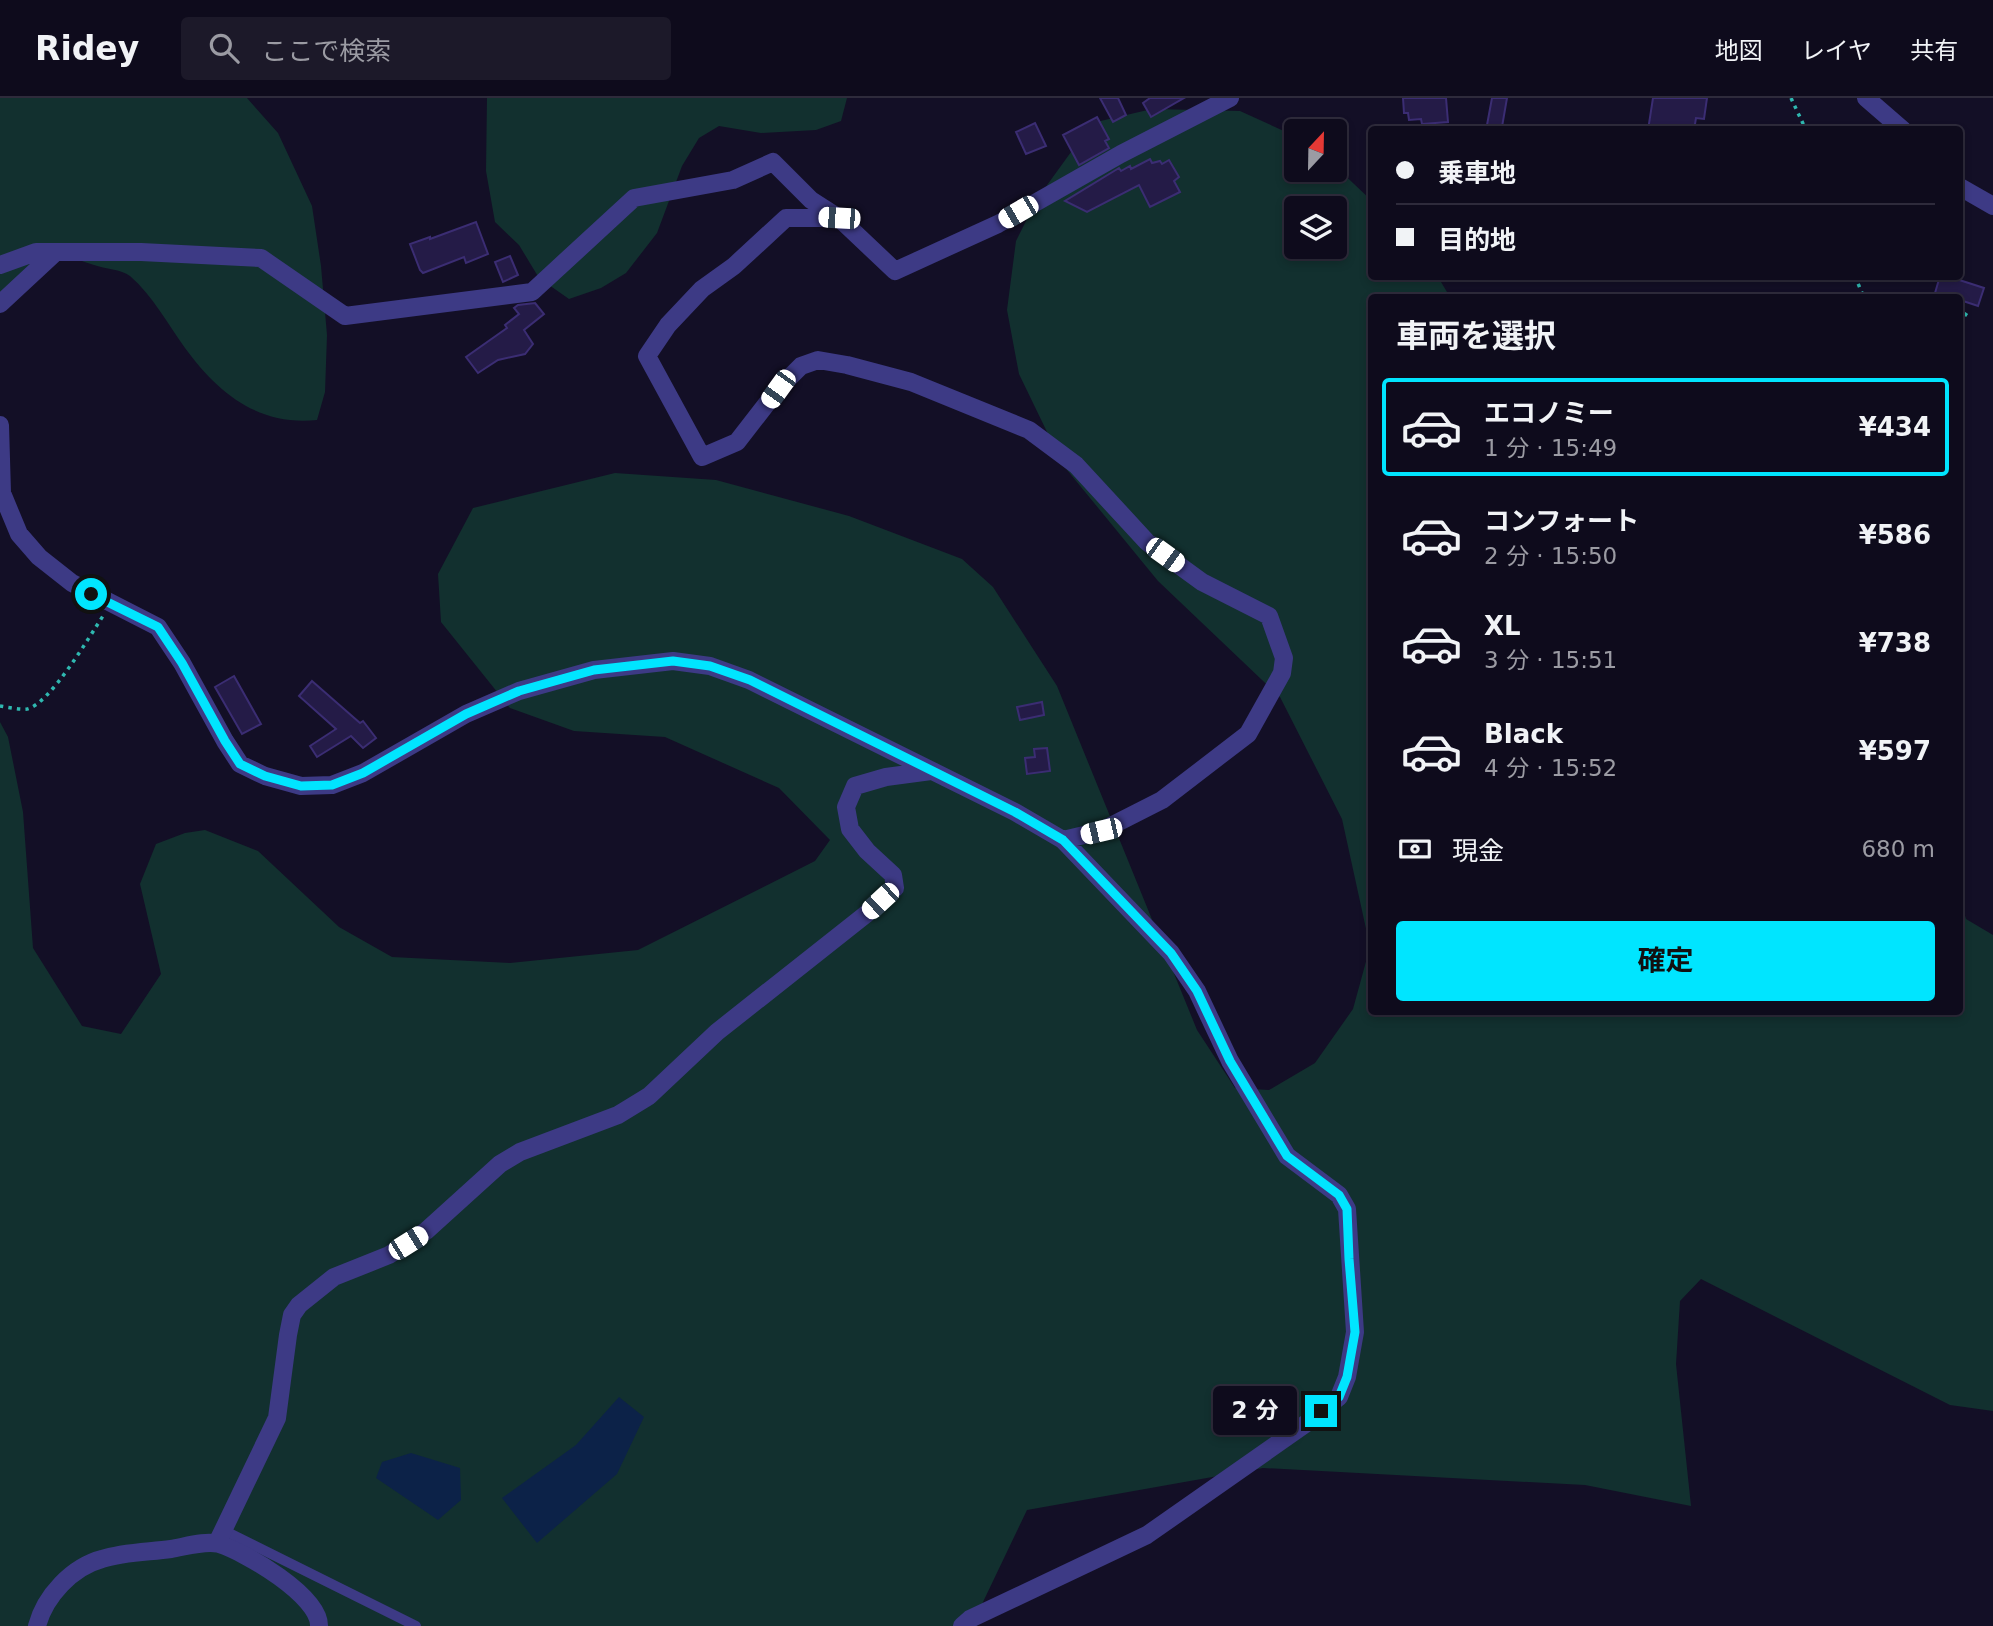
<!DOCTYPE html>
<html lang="ja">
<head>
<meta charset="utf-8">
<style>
  :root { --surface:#0e0b1c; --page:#1c1929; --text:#f1f3f6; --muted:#9b9ba3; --line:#2e2b3b; --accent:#00e5ff }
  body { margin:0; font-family:"DejaVu Sans","Noto Sans JP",sans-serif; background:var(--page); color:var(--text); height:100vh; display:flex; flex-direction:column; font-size:26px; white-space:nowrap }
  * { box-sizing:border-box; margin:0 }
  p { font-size:23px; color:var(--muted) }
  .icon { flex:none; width:38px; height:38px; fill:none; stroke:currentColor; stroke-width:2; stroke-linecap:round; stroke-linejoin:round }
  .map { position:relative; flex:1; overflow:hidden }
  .panel { position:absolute; left:1368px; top:196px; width:595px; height:721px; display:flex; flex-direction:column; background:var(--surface); border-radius:7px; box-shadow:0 4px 10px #0003,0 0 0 2px var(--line) }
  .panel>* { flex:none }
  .guide { position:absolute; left:1368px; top:28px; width:595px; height:154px; border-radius:7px; box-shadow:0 4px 10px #0003,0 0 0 2px var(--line); display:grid; align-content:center; height:154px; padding:0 28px; background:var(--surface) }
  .needle { width:46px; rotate:22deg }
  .buttons { position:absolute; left:1284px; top:21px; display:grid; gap:14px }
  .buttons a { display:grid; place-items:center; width:63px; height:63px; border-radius:7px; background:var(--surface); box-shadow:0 4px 10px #0003,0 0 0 2px var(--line); font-size:35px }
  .end { position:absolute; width:32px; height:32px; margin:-16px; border:9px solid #00e5ff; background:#111; box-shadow:0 0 0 4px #111 }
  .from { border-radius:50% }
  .bubble { position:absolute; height:49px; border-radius:7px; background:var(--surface); box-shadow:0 4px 10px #0003,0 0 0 2px var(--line); font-size:23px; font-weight:700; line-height:49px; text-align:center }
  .car { position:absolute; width:21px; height:42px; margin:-21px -10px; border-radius:9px; box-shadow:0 0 5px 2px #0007; background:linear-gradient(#fff 24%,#345 0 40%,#fff 0 76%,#345 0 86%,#fff 0) }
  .guide b { display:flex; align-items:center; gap:24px; height:66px; font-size:26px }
  .guide b+b { border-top:2px solid var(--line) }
  .guide i { width:18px; height:18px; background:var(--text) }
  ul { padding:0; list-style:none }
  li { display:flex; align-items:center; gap:21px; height:98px; margin:0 14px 10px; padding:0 14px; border:4px solid transparent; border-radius:7px }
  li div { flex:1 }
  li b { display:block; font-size:26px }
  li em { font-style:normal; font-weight:700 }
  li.current { border-color:var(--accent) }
  li>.icon { width:63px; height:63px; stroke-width:1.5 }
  h2 { padding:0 28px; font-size:32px; line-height:84px }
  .pay { display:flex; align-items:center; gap:18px; height:77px; padding:0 28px; font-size:26px }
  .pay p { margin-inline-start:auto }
  .cta { display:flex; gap:14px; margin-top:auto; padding:14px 28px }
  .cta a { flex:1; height:80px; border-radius:7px; background:var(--accent); color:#111; font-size:28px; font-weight:700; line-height:80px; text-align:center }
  header { display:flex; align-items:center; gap:42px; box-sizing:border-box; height:98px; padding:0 35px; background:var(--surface); border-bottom:2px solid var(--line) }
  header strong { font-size:33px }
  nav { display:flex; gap:38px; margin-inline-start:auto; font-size:24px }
  .search { width:490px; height:63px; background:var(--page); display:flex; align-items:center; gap:18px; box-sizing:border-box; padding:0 24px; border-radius:7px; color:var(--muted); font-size:26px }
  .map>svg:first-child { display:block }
  .green { fill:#12302f; fill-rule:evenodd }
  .water { fill:#0c2248 }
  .building { fill:#241b47; stroke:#3b2d73; stroke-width:2 }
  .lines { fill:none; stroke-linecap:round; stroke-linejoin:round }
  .path { stroke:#2fb8b0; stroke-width:3.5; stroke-dasharray:3.5 5; stroke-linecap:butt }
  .lane { stroke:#3d3a85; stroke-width:10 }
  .street { stroke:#3d3a85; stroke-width:18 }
  .route { stroke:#00e5ff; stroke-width:9 }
</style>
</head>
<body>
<header>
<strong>Ridey</strong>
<div class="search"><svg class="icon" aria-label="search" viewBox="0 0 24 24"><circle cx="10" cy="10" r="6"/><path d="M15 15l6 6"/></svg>ここで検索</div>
<nav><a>地図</a><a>レイヤ</a><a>共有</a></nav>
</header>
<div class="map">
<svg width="1993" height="1528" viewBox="0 0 1993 1528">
  <rect width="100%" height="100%" fill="#130f26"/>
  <path class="green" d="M0,0H247L278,35L312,108L321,168L327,237L325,294L317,322C258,328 218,295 185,250C167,225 153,198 130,178C121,171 105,171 94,167C81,163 68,158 54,153L0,214Z
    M487,0H847L841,23L816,32L761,35L719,28L699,40L682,68L657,135L626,175L601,190L569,201L539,180L519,147L495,124L486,73Z
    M1152,11L1240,13L1297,39V72H1335V68L1372,103V178L1438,179L1450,199L1372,200V914H1960V801L1966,821L1993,837V1313L1950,1307L1701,1181L1680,1203L1676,1266L1691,1408L1585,1387L1263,1370L1027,1412L983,1504L977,1528H0V624L8,639L23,714L33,850L82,928L121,936L161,876L140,786L156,746L185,735L205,732L258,753L339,829L392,859L510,865L638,852L815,763L830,742L779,690L665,639L574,633L510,610L441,524L438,476L473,410L615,375L716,382L849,418L962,461L993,489L1057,588L1197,932L1235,990L1269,992L1315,965L1353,911L1370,849L1342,721L1280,599L1158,483L1063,367L1019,276L1007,212L1016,143L1037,101L1092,25ZM1297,110H1335V149H1297Z"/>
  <path class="water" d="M619,1299L644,1319L617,1376L537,1445L502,1400L576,1347Z
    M411,1355L460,1370L461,1402L438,1422L376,1380L382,1364Z"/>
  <path class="building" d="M1100,0H1118L1126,17L1113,24Z
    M1150,0H1184L1151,19L1143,5Z
    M1403,0H1446L1448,24L1422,26L1421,21L1409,22L1408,15H1404Z
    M1492,0H1507L1502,29L1487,27Z
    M1653,0H1707L1704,21L1696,20L1694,32H1648Z
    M1097,19L1109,41L1105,43L1109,50L1079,67L1063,37Z
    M1035,25L1046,48L1026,56L1016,34Z
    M1150,61L1152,65L1160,63L1162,66L1169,62L1179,79L1174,83L1180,94L1150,109L1139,87L1087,114L1065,103L1119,70L1121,73L1130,68L1131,71Z
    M476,124L488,156L466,165L464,159L423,175L420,172L410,146L430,139V141Z
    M510,158L518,177L503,184L495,164Z
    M1940,178H1947L1984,190L1978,208L1960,202V200H1950L1935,195Z
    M535,205L544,216L524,232L533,246L525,256L498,262L478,275L466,259L507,230L505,227L519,216L514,210L518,207Z
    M234,578L261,626L242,636L215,589Z
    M312,583L360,625L363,623L376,640L363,650L351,638L317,659L310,648L336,631L299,598Z
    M1042,604L1044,617L1020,622L1017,609Z
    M1047,650L1050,673L1027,676L1025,660L1035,659L1034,651Z"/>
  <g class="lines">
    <path class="path" d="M1791,0L1806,32
      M1855,178L1864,200
      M1960,225L1968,213
      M0,608C7,609 20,612 27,611C50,606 89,539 103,518"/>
    <path class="lane" d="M223,1432L416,1528"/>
    <path class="street" d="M1866,0L1903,32
      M1960,89L1993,108
      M839,120H786L734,168L702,191L668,227L647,258L702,359L737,344L778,291L801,268L818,262L847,267L911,284L1029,332L1076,367L1147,444L1202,484L1269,518L1284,560L1282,575L1248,636L1162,702L1101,733L1063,742
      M0,167L36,154H141L261,160L345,218L532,194L634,100L733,82L773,64L811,102L839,120L895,173L998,126L1121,56L1230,0
      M0,206L56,154
      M0,327L2,395L19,436L39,459L72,485L158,529L182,565L225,643L240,666L265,678L301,688L332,687L363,675L466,616L519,593L594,572L673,563L710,568L749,582L1015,714L1063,742L1171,855L1197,893L1230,963L1287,1058L1339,1097L1347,1111L1355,1234L1347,1279L1339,1299L1304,1327L1147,1437L970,1521L962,1528
      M217,1445L277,1320L288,1237L292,1217L299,1207L334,1179L389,1157L426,1133L500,1066L520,1054L618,1017L649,998L717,934L865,817L895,790L893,777L867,753L850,731L846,709L855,688L886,679L931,673
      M37,1528C45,1498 72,1469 102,1461C123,1454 149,1454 171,1451C184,1449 206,1442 219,1446C245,1454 320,1498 319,1528"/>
  </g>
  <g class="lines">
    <path class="route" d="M91,496L158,529L182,565L225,643L240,666L265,678L301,688L332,687L363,675L466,616L519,593L594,572L673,563L710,568L750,582L1015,714L1063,742L1171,855L1197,893L1230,963L1287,1058L1339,1097L1347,1111L1349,1161L1355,1234L1347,1279L1339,1299L1321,1313"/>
  </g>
</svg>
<div class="buttons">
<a><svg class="needle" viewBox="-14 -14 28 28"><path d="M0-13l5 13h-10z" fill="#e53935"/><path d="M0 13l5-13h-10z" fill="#9b9ba3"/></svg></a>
<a><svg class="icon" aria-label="layers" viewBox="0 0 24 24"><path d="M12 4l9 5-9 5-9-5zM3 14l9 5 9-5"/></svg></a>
</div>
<i class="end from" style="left:91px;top:496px"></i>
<i class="end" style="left:1321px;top:1313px"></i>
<div class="bubble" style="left:1213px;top:1288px;width:84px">2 分</div>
<i class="car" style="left:1018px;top:114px;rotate:240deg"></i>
<i class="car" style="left:839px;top:120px;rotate:273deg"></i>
<i class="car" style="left:778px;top:291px;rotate:216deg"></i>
<i class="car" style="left:1165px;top:457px;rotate:126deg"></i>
<i class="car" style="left:1101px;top:733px;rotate:257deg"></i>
<i class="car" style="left:880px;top:803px;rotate:227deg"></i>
<i class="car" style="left:408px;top:1145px;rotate:58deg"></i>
<div class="guide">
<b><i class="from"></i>乗車地</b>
<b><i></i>目的地</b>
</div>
<section class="panel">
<h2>車両を選択</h2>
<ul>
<li class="current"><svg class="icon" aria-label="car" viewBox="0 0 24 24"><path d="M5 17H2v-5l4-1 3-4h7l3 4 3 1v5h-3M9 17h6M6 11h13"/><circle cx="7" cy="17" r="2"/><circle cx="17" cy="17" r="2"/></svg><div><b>エコノミー</b><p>1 分 · 15:49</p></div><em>¥434</em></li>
<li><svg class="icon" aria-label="car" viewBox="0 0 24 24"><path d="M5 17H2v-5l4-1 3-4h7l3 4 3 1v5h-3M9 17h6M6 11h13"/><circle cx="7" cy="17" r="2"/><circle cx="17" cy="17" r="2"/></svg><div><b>コンフォート</b><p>2 分 · 15:50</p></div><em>¥586</em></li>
<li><svg class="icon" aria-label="car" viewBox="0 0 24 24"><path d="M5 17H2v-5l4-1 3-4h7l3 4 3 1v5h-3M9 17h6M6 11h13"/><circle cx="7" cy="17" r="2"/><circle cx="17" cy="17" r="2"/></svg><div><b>XL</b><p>3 分 · 15:51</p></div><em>¥738</em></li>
<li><svg class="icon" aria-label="car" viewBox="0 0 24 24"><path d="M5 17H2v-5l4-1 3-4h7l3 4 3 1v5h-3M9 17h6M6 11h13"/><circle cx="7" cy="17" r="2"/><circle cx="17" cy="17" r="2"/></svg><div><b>Black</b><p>4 分 · 15:52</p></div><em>¥597</em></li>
</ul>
<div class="pay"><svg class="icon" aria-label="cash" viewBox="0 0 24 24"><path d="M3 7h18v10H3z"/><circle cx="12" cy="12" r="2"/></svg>現金<p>680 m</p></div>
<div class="cta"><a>確定</a></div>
</section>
</div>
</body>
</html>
